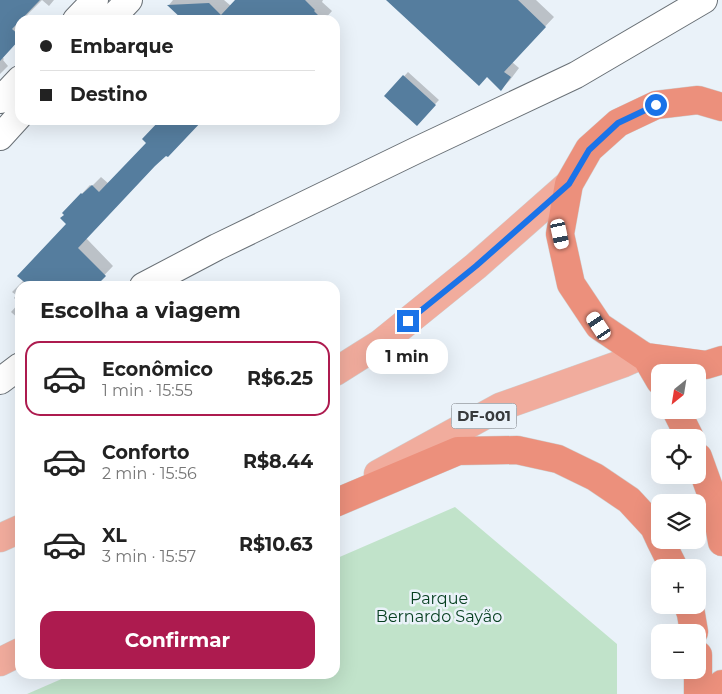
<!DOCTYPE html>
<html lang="pt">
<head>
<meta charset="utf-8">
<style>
  :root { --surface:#fff; --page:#f6f6f6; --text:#222; --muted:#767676; --line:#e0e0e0; --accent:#ad1b4f }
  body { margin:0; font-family:Montserrat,sans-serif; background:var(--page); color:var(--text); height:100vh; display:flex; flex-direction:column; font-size:19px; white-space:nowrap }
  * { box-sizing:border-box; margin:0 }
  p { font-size:16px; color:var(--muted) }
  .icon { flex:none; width:28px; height:28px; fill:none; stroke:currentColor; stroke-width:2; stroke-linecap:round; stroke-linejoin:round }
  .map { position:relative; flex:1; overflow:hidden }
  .drawer { position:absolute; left:15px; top:281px; width:325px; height:398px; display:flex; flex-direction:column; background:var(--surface); border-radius:15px; box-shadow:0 5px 20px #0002 }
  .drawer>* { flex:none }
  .guide { position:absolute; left:15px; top:15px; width:325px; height:110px; border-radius:15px; box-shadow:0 5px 20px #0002; display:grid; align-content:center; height:110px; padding:0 25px; background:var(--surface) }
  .needle { width:32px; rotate:210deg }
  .tools { position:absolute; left:651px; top:364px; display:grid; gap:10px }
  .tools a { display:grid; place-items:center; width:55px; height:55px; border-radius:10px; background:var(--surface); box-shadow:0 5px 20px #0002; font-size:25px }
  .end { position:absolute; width:22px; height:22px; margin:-11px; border:6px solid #1a73e8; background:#fff; box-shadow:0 0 0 2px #fff }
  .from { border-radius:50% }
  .bubble { position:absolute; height:35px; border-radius:15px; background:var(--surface); box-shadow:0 5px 20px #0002; font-size:16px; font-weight:700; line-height:35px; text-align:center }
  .car { position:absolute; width:15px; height:30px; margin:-15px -8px; border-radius:6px; box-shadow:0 0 4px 1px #0007; background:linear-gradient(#fff 24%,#345 0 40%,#fff 0 76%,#345 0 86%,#fff 0) }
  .guide b { display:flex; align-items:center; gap:18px; height:48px; font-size:19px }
  .guide b+b { border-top:1px solid var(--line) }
  .guide i { width:12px; height:12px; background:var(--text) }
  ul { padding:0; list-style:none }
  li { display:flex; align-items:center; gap:15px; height:75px; margin:0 10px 8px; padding:0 15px; border:2px solid transparent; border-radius:15px }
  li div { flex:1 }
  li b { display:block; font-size:19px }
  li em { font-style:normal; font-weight:700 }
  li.selected { border-color:var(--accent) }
  li>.icon { width:45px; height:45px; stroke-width:1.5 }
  h2 { padding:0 25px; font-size:22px; line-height:60px }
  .button { display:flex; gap:10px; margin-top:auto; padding:10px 25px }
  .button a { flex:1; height:58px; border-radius:15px; background:var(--accent); color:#fff; font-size:20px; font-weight:700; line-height:58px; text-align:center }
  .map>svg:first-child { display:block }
  .green { fill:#c1e3ca }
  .shadow { fill:#0003 }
  .building { fill:#557d9e }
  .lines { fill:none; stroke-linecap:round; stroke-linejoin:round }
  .tertiary-casing { stroke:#697076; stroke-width:28 }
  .primary-casing { stroke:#cfd0d0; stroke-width:29 }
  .trunk-casing { stroke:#cfd0d0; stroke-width:29 }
  .tertiary { stroke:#fff; stroke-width:26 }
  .primary { stroke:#f1ac9d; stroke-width:28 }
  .trunk { stroke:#ec907c; stroke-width:28 }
  .route { stroke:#1a73e8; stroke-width:6 }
  .labels { text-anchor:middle; stroke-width:5; stroke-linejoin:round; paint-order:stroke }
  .shield { fill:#eaf2f9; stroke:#6d7175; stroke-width:1 }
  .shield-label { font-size:15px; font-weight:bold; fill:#373a3c }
  .park-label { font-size:16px; fill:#053e1f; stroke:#eaf2f9 }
</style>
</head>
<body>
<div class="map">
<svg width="722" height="694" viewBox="0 0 722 694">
  <rect width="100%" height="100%" fill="#eaf2f9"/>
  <path class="green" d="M455,507L617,644V694H27L73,674H335V559Z"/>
  <path class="shadow" d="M0,0H42L27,15L33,20H20V42L18,40L2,57L4,59L3,60L8,66L0,74Z
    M42,0H54L49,6Z
    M173,0H224L231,6L237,0H323L322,2L332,11L324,20H184L169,5Z
    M388,0H536L554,17L512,62L519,68L510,80L501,89L487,76Z
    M408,72L439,100L416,124L386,96Z
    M162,120H202L166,154L86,238L113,266L94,286H90L86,282L81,286H20V320L11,312L19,303L14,298L16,295L12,292L24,280L68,224L66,214L64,213L90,185L92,186L101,177L109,184L148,143Z"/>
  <path class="building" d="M0,0H40L12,29L20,36V39L0,61Z
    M235,0H305L315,10L314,11L323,20H183L167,5L209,3L221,15Z
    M386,0H518L546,27L504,72L511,77L501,91L487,77L479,86Z
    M403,75L436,105L417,126L384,96Z
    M160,120H203L168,157L166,156L155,166L78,248L106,276L96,286H29L17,276L66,224L60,218L64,215L62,213L81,193L82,194L92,185L99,192L146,143L142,139Z"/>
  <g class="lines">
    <g class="tertiary-casing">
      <path id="tertiary" d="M76,20L95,0
        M110,20L129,0
        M0,100L20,79
        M0,137L20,115
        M143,286L217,247L417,150L576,75L704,0
        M0,381L20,366"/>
    </g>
    <g class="primary-casing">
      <path id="primary" d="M335,372L381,343L476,266L569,184
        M378,474L500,407L624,363L642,355
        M0,538L20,529
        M0,662L20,652"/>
    </g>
    <g class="trunk-casing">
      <path id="trunk" d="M722,107L698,100L656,105L618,123L589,149L569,184L560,234L571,284L599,326L642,355L646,357L706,365L722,360
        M646,357L660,381
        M676,410L690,438
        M698,457L716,507L722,542
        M335,503L458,451L517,450L558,459L595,477L629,500L654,527L660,540
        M660,540L674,568
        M688,605L691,614L694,632
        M698,655V694
        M721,694L722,684"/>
    </g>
    <use href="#tertiary" class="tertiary"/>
    <use href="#primary" class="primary"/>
    <use href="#trunk" class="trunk"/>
  </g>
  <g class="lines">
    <path class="route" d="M408,321L476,266L569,184L589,150L618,123L656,105"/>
  </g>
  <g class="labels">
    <rect class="shield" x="451.5" y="403.5" width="65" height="25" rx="4"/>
    <g class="shield-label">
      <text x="484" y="421">DF-001</text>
    </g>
    <g class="park-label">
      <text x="439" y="604">Parque<tspan x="439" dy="18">Bernardo Sayão</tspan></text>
    </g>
  </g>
</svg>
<div class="tools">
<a><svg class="needle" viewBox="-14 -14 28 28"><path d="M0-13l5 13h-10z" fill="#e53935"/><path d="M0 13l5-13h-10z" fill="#767676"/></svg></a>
<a><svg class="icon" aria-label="locate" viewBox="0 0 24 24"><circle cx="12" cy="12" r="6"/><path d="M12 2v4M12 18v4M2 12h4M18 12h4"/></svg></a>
<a><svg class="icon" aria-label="layers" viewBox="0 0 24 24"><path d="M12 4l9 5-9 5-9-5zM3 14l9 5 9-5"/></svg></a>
<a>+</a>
<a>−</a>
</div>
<i class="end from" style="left:656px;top:105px"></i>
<i class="end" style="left:408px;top:321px"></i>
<div class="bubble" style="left:366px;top:339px;width:82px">1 min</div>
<i class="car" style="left:560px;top:234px;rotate:168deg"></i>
<i class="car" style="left:599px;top:326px;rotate:326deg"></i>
<div class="guide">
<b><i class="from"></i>Embarque</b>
<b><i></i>Destino</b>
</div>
<section class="drawer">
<h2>Escolha a viagem</h2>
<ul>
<li class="selected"><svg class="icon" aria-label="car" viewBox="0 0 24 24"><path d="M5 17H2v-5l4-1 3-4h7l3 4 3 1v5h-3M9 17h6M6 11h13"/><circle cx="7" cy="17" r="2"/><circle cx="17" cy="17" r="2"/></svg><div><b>Econômico</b><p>1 min · 15:55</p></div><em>R$6.25</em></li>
<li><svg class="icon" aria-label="car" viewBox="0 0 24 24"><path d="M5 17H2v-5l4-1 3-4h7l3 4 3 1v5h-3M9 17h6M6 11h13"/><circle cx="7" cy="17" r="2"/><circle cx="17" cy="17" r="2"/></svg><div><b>Conforto</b><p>2 min · 15:56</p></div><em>R$8.44</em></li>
<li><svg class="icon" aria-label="car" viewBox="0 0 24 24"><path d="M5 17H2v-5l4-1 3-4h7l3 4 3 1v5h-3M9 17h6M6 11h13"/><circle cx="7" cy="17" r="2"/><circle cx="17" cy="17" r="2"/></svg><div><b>XL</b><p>3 min · 15:57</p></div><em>R$10.63</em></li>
</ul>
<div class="button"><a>Confirmar</a></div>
</section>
</div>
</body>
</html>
